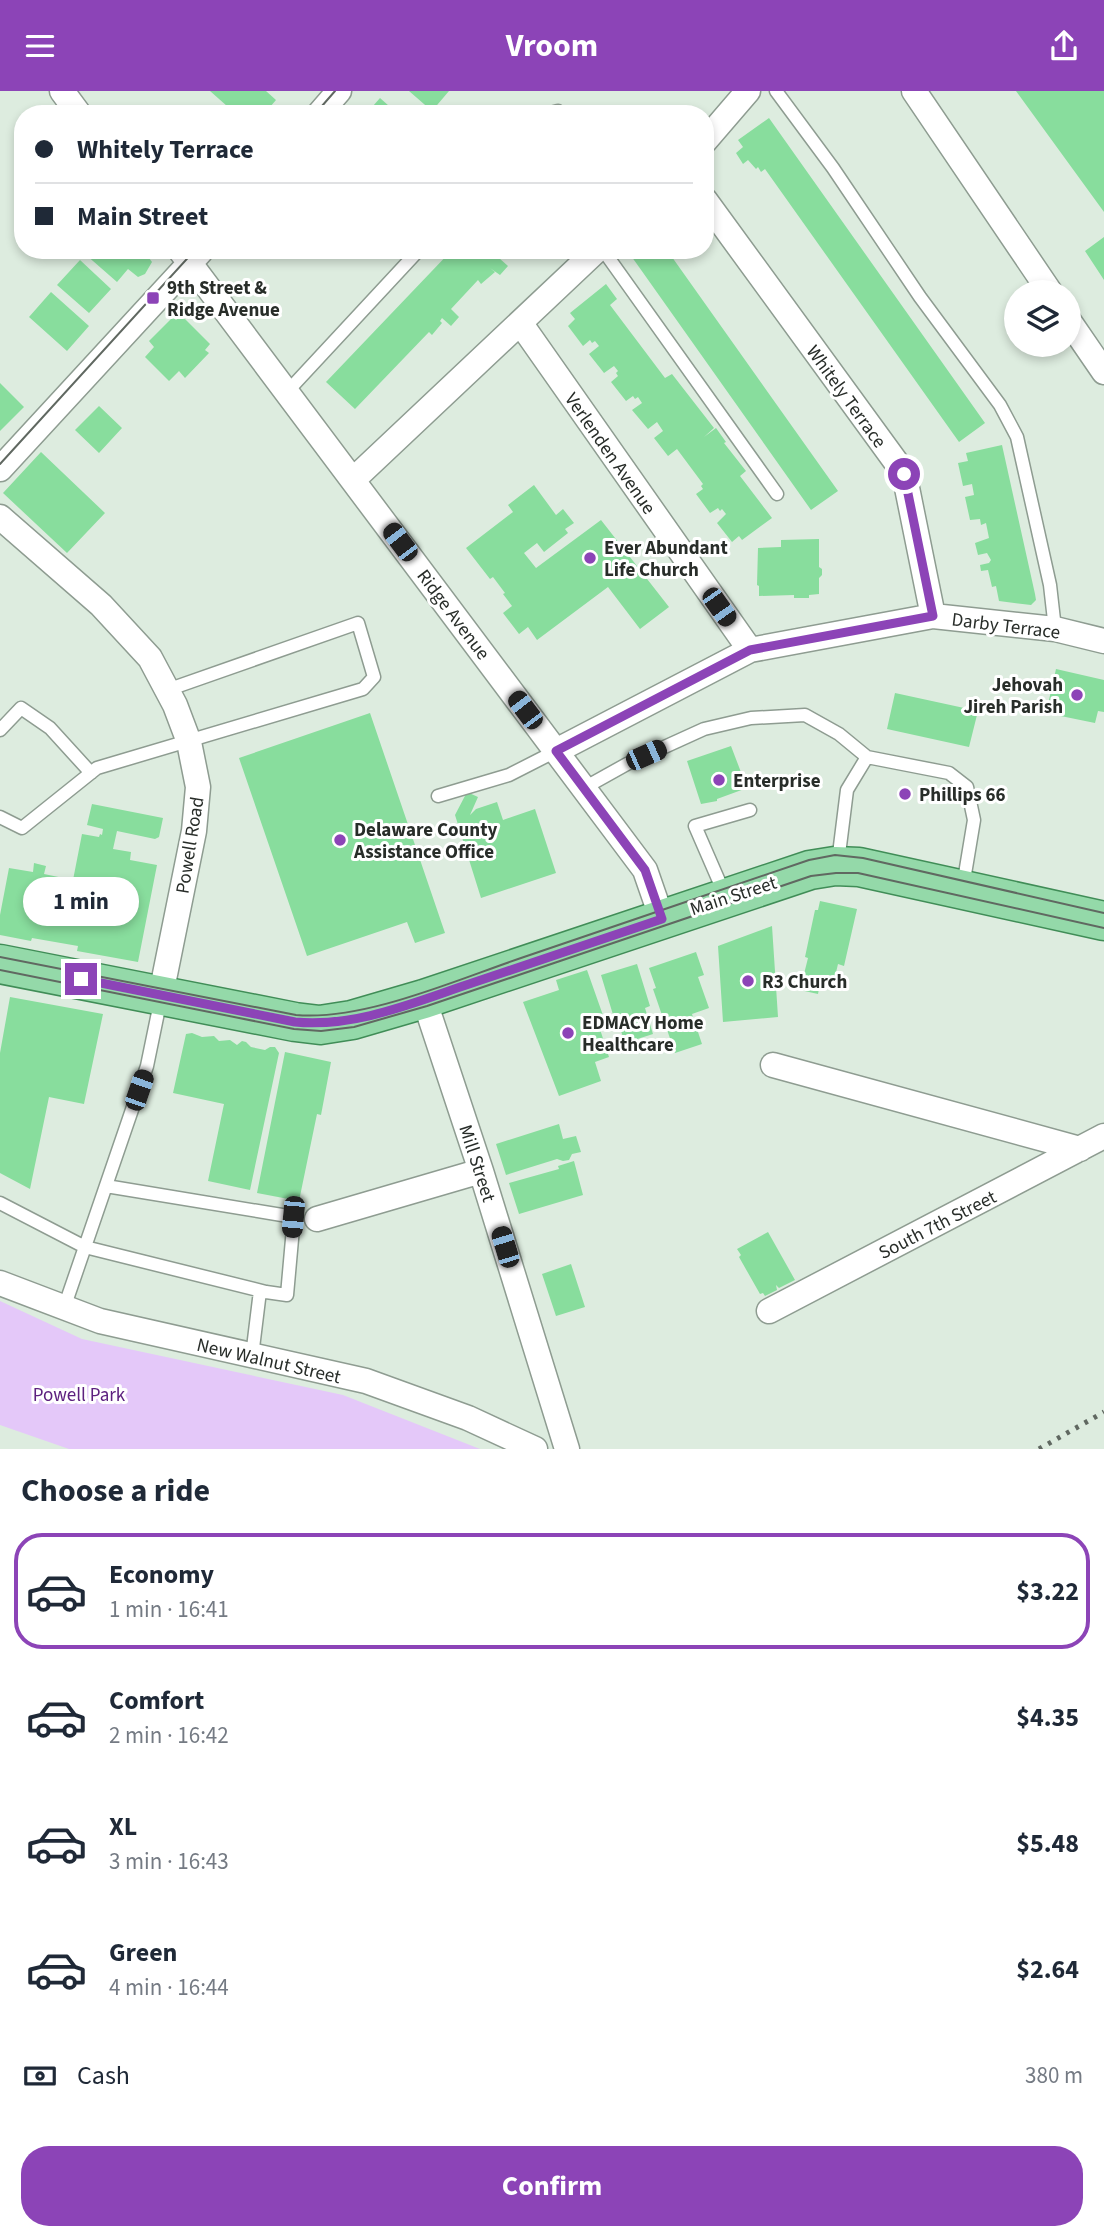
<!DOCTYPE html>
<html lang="en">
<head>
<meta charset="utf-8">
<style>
  :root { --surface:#fff; --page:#f2f2f3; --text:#1f2937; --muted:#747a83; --line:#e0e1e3; --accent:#8c44b7 }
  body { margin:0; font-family:"Source Sans 3",sans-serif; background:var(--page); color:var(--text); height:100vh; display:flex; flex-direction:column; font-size:26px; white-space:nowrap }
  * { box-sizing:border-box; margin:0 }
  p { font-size:23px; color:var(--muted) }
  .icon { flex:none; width:38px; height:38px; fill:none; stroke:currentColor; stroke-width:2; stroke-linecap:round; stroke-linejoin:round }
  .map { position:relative; height:1358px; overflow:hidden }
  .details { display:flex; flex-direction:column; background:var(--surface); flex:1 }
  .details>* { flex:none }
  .hud { position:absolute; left:14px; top:14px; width:700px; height:154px; border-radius:28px; box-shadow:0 4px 10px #0003; display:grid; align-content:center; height:154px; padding:0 21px; background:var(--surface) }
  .fabs { position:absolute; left:1004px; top:189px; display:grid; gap:14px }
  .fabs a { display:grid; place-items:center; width:77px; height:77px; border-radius:50%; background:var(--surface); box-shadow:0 4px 10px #0003; font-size:35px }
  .end { position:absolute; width:32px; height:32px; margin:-16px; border:9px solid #8c44b7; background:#fff; box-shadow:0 0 0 4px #fff }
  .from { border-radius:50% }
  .bubble { position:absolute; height:49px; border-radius:24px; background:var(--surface); box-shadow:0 4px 10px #0003; font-size:23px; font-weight:700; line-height:49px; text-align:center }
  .car { position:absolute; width:21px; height:42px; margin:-21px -10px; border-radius:9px; box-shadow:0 0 5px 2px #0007; background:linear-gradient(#222 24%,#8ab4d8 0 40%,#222 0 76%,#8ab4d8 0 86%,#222 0) }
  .hud b { display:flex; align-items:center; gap:24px; height:66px; font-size:26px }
  .hud b+b { border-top:2px solid var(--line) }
  .hud i { width:18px; height:18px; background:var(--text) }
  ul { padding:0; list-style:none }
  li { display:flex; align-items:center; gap:21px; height:116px; margin:0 14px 10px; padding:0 7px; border:4px solid transparent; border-radius:28px }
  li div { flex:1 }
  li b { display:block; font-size:26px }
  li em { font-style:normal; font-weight:700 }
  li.on { border-color:var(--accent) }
  li>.icon { width:63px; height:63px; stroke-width:1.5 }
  h2 { padding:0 21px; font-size:32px; line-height:84px }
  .pay { display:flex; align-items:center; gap:18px; height:77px; padding:0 21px; font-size:26px }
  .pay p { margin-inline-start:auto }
  .primary-button { display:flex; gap:14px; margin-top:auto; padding:14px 21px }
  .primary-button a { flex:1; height:80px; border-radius:28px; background:var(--accent); color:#fff; font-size:28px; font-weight:700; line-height:80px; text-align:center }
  header { display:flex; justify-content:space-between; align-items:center; height:91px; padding:0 21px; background:var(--accent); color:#fff; font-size:32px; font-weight:700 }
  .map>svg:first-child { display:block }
  .green { fill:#e4c8f9 }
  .building { fill:#88dd9d }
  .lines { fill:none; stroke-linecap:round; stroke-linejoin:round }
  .service-casing { stroke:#8e9c91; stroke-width:15 }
  .minor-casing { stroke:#8e9c91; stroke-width:27 }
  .primary-casing { stroke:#408d57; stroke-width:41 }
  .service { stroke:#fff; stroke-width:12 }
  .minor { stroke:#fff; stroke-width:24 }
  .primary { stroke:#94d9a9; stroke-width:38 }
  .tram { stroke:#606861; stroke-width:2 }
  .rail { stroke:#606861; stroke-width:5; stroke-dasharray:3.5 7; stroke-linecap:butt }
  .route { stroke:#8c44b7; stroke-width:9 }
  .poi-dot { fill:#8c44b7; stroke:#fff; stroke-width:2.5 }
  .labels { text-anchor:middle; stroke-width:6; stroke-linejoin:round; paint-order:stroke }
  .poi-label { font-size:19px; font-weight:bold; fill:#282d29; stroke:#fff; text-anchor:start }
  .street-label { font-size:19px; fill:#282d29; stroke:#fff }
  .park-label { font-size:19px; fill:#5d217f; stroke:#fff }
</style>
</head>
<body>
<header><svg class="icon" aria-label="menu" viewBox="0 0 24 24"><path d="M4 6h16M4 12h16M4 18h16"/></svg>Vroom<svg class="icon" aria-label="share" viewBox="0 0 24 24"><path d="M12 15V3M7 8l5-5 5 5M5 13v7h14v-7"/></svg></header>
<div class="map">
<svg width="1104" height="1358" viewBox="0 0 1104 1358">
  <rect width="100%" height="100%" fill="#ddecdf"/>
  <path class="green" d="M0,1210L82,1248L343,1304L480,1358H69L0,1334Z"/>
  <path class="building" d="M210,0H266L276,9L264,23H236Z
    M409,0H449L432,20Z
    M1016,0H1104V121Z
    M380,7L398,23H366Z
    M769,27L985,332L959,351L765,78L761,81L758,76L756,78L748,69L743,73L736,62L743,56L738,49Z
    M1104,146V189L1085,160Z
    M88,159H143L152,171L145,183L138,186L128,178L117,191L85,163Z
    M452,159H507L499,167L508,175L500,184L490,177L495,181L481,193L478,189L451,218L459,226L451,235L442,227L440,230L442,232L432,244L429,241L355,318L326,291Z
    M632,159H667L838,400L811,419L639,176L629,162Z
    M80,169L111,198L89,222L57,194Z
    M606,193L617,208L610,214L665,287L672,283L714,337L704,346L716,337L726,351L724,352L746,380L740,385L772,427L742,449L739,445L732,451L717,432L726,423L722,418L720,420L718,417L710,422L696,403L703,398L701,395L703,393L677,358L668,365L654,347L663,340L657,331L648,338L632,319L642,312L638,306L635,308L633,305L626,310L611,291L618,285L616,282L618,280L614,275L604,282L589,263L599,255L595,250L592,252L590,249L583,255L568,235L575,228L570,222Z
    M51,201L89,235L67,260L29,226Z
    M181,224L210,253L205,259L209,262L185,287L179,280L169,290L145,266L154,256L149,250L173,226L176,229Z
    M0,292L24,316L0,340Z
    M99,315L122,337L99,362L75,339Z
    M1002,354L1035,503L1036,509L1031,514L999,510L996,495L992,496L988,479L981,480L980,474L989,472L991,469L987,462L978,464L975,452L989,447L986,432L981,434L980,428L970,429L965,406L974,404L972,393L963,395L958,372L968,370L966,362Z
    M41,361L105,422L67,462L3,402Z
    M534,394L556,424L563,418L574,432L565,438L568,442L544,461L537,452L524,462L536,477L601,429L669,516L640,538L608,496L537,549L528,536L519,543L503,522L512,515L503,503L505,502L493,486L490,488L466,457L513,421L508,414Z
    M819,448V476L822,478V484L819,487V503L809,504V507H794V504L759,505V495L757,494L758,457L781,456V449Z
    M1056,578L1104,589V621L1098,620L1095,632L1046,622Z
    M895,602L978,620L969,656L887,638Z
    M370,622L445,842L415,852L407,831L307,865L239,667Z
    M731,655L747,697L717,708V710L701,713L687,670Z
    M467,701L478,706L470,724L476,718L497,711L503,729L535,718L556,782L481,807L455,724Z
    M92,713L163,727L159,746L155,748L117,740L113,758L131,761L130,769L157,774L138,871L77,860L78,855L32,847L31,850L0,844V824L9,777L33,781L34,772L46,775L44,783L73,789L82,743L99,746L100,743L102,744L103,738L87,734Z
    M820,810L857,818L844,875L838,873L834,890L821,887L818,903L800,899L808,867L805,866L815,819H818Z
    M772,835L778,926L723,931L718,855Z
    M696,861L704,884L698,886L709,917L692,923L702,953L675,962L653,898L656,897L649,877Z
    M637,873L650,915L645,917L653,943L625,952L621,940L624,939L620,925L614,927L601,884Z
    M587,879L605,930L598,932L609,966L595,971L601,990L559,1005L523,911L559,899L556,889Z
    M10,906L103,923L84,1013L49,1006L30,1098L0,1082V962Z
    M192,942L202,946L214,945L219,950L230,949L237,954L242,950L246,951L251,956L265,959L270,956H275L279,962L250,1099L208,1090L224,1013L173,1002L186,943Z
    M285,961L331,971L321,1024L317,1023L299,1110L257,1102Z
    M559,1033L563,1048L576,1045L581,1061L572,1063L569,1069L563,1070L557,1068L506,1084L496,1053Z
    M574,1070L583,1104L519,1123L509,1092L559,1078L558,1075Z
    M768,1141L795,1189L779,1197L776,1194L777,1199L765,1205L763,1202L760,1203L739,1166L741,1164L737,1158Z
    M571,1173L585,1216L556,1225L542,1183Z"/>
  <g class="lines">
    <g class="service-casing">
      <path id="service" d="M776,0L833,77L920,206L1000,314L1017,346L1050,494L1055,538
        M547,23L558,20L561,23
        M603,159L777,403
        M287,301L419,159
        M0,639L21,617L50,637L91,682
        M584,697L627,673L704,638L751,627L805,624L839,643L867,666L949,682L967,696L974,729L963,795
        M438,705L509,684L556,660
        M0,726L22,737L97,677L363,598L374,586L358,532L167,599
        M838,771L847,699L867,666
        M725,804L695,735L750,719
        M0,1112L85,1156L266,1201L287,1204L294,1126L106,1095
        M64,1217L147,975L161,907
        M252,1265L260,1200"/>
    </g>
    <g class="minor-casing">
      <path id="minor" d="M62,0L79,23
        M914,0L1050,201
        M319,23L339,0
        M705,50L748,0
        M705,109L904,382L933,525
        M180,159L645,779L662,828
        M1069,230L1104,281
        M521,233L750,559
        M0,378L201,160
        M353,389L597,159
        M0,426L101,514L150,567L175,614L189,651L198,696L194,740L161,903
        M556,660L750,559L933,525L1055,538L1104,550
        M424,908L481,1080L567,1358
        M773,974L1080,1058
        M317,1128L481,1080
        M0,1192L100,1230L366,1290L468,1327L535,1358
        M769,1220L1104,1045"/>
    </g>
    <g class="primary-casing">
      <path id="primary" d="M0,873L295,931L320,934L352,929L424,908L810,779L835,775L859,776L1104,830"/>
    </g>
    <use href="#service" class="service"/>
    <use href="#minor" class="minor"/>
    <use href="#primary" class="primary"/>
    <path class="tram" d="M315,23L335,0
      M0,373L195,159
      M0,866L296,924C364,930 456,889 521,867C617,834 713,802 809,769L835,764L863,767L1104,822
      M0,879L294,938L321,940L354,936L427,915L811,785L836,782H858L1104,837"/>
    <path class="rail" d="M1039,1358L1104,1321"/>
  </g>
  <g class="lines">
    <path class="route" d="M81,888L295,931C357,937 417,910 475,891C537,870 599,849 662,828L645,779L556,660L750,559L933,525L904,383"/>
  </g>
  <g class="poi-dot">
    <rect x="146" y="200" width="14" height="14" rx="3.5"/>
    <circle cx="590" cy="467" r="7"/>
    <circle cx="1077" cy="604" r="7"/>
    <circle cx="719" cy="689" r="7"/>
    <circle cx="905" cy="703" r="7"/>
    <circle cx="340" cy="749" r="7"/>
    <circle cx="748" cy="890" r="7"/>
    <circle cx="568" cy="942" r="7"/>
  </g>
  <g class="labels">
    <g class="poi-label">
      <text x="167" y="203">9th Street &amp;<tspan x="167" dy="22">Ridge Avenue</tspan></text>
      <text x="604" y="463">Ever Abundant<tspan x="604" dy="22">Life Church</tspan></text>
      <text x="1063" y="600" text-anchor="end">Jehovah<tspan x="1063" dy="22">Jireh Parish</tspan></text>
      <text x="733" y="696">Enterprise</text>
      <text x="919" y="710">Phillips 66</text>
      <text x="354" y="745">Delaware County<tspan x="354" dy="22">Assistance Office</tspan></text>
      <text x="762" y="897">R3 Church</text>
      <text x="582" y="938">EDMACY Home<tspan x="582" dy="22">Healthcare</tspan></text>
    </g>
    <g class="street-label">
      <text transform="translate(847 305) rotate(54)" y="7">Whitely Terrace</text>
      <text transform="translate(611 362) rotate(55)" y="7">Verlenden Avenue</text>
      <text transform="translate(454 523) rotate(53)" y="7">Ridge Avenue</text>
      <text transform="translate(1006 534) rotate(7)" y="7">Darby Terrace</text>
      <text transform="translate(189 754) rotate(-81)" y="7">Powell Road</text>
      <text transform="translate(733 804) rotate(-18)" y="7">Main Street</text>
      <text transform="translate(478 1072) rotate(72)" y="7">Mill Street</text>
      <text transform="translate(937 1133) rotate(-27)" y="7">South 7th Street</text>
      <text transform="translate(269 1269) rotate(13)" y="7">New Walnut Street</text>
    </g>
    <g class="park-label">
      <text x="79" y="1310">Powell Park</text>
    </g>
  </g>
</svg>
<div class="fabs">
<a><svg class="icon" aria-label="layers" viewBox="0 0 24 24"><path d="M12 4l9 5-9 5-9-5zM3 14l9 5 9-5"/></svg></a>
</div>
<i class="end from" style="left:904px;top:383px"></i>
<i class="end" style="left:81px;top:888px"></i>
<div class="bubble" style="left:23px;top:786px;width:116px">1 min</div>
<i class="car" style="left:400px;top:451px;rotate:323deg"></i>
<i class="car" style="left:719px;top:516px;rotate:145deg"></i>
<i class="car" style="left:525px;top:619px;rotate:323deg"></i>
<i class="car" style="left:646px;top:664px;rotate:66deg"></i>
<i class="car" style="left:139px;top:999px;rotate:19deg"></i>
<i class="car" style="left:293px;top:1126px;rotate:185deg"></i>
<i class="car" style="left:505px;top:1156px;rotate:343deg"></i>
<div class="hud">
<b><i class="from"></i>Whitely Terrace</b>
<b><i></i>Main Street</b>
</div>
</div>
<section class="details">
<h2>Choose a ride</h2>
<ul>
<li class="on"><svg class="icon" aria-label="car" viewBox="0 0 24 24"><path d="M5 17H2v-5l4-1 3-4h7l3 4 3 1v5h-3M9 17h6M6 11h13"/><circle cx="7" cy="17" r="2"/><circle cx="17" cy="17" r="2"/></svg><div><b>Economy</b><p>1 min · 16:41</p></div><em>$3.22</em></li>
<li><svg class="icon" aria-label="car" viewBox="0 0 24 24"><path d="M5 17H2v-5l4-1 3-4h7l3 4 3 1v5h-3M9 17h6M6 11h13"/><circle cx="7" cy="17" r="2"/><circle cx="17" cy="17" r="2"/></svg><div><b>Comfort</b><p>2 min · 16:42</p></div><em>$4.35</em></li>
<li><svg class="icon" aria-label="car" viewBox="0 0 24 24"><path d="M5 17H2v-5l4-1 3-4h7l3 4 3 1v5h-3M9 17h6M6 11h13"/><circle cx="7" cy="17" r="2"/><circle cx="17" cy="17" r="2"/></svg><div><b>XL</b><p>3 min · 16:43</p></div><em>$5.48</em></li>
<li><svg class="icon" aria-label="car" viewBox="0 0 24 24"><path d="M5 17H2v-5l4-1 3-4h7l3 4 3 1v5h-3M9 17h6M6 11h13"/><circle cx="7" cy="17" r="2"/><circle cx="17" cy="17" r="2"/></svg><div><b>Green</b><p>4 min · 16:44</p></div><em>$2.64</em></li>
</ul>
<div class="pay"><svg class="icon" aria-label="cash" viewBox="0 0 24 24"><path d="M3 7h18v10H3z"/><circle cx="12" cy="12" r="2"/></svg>Cash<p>380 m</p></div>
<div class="primary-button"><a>Confirm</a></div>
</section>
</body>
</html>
